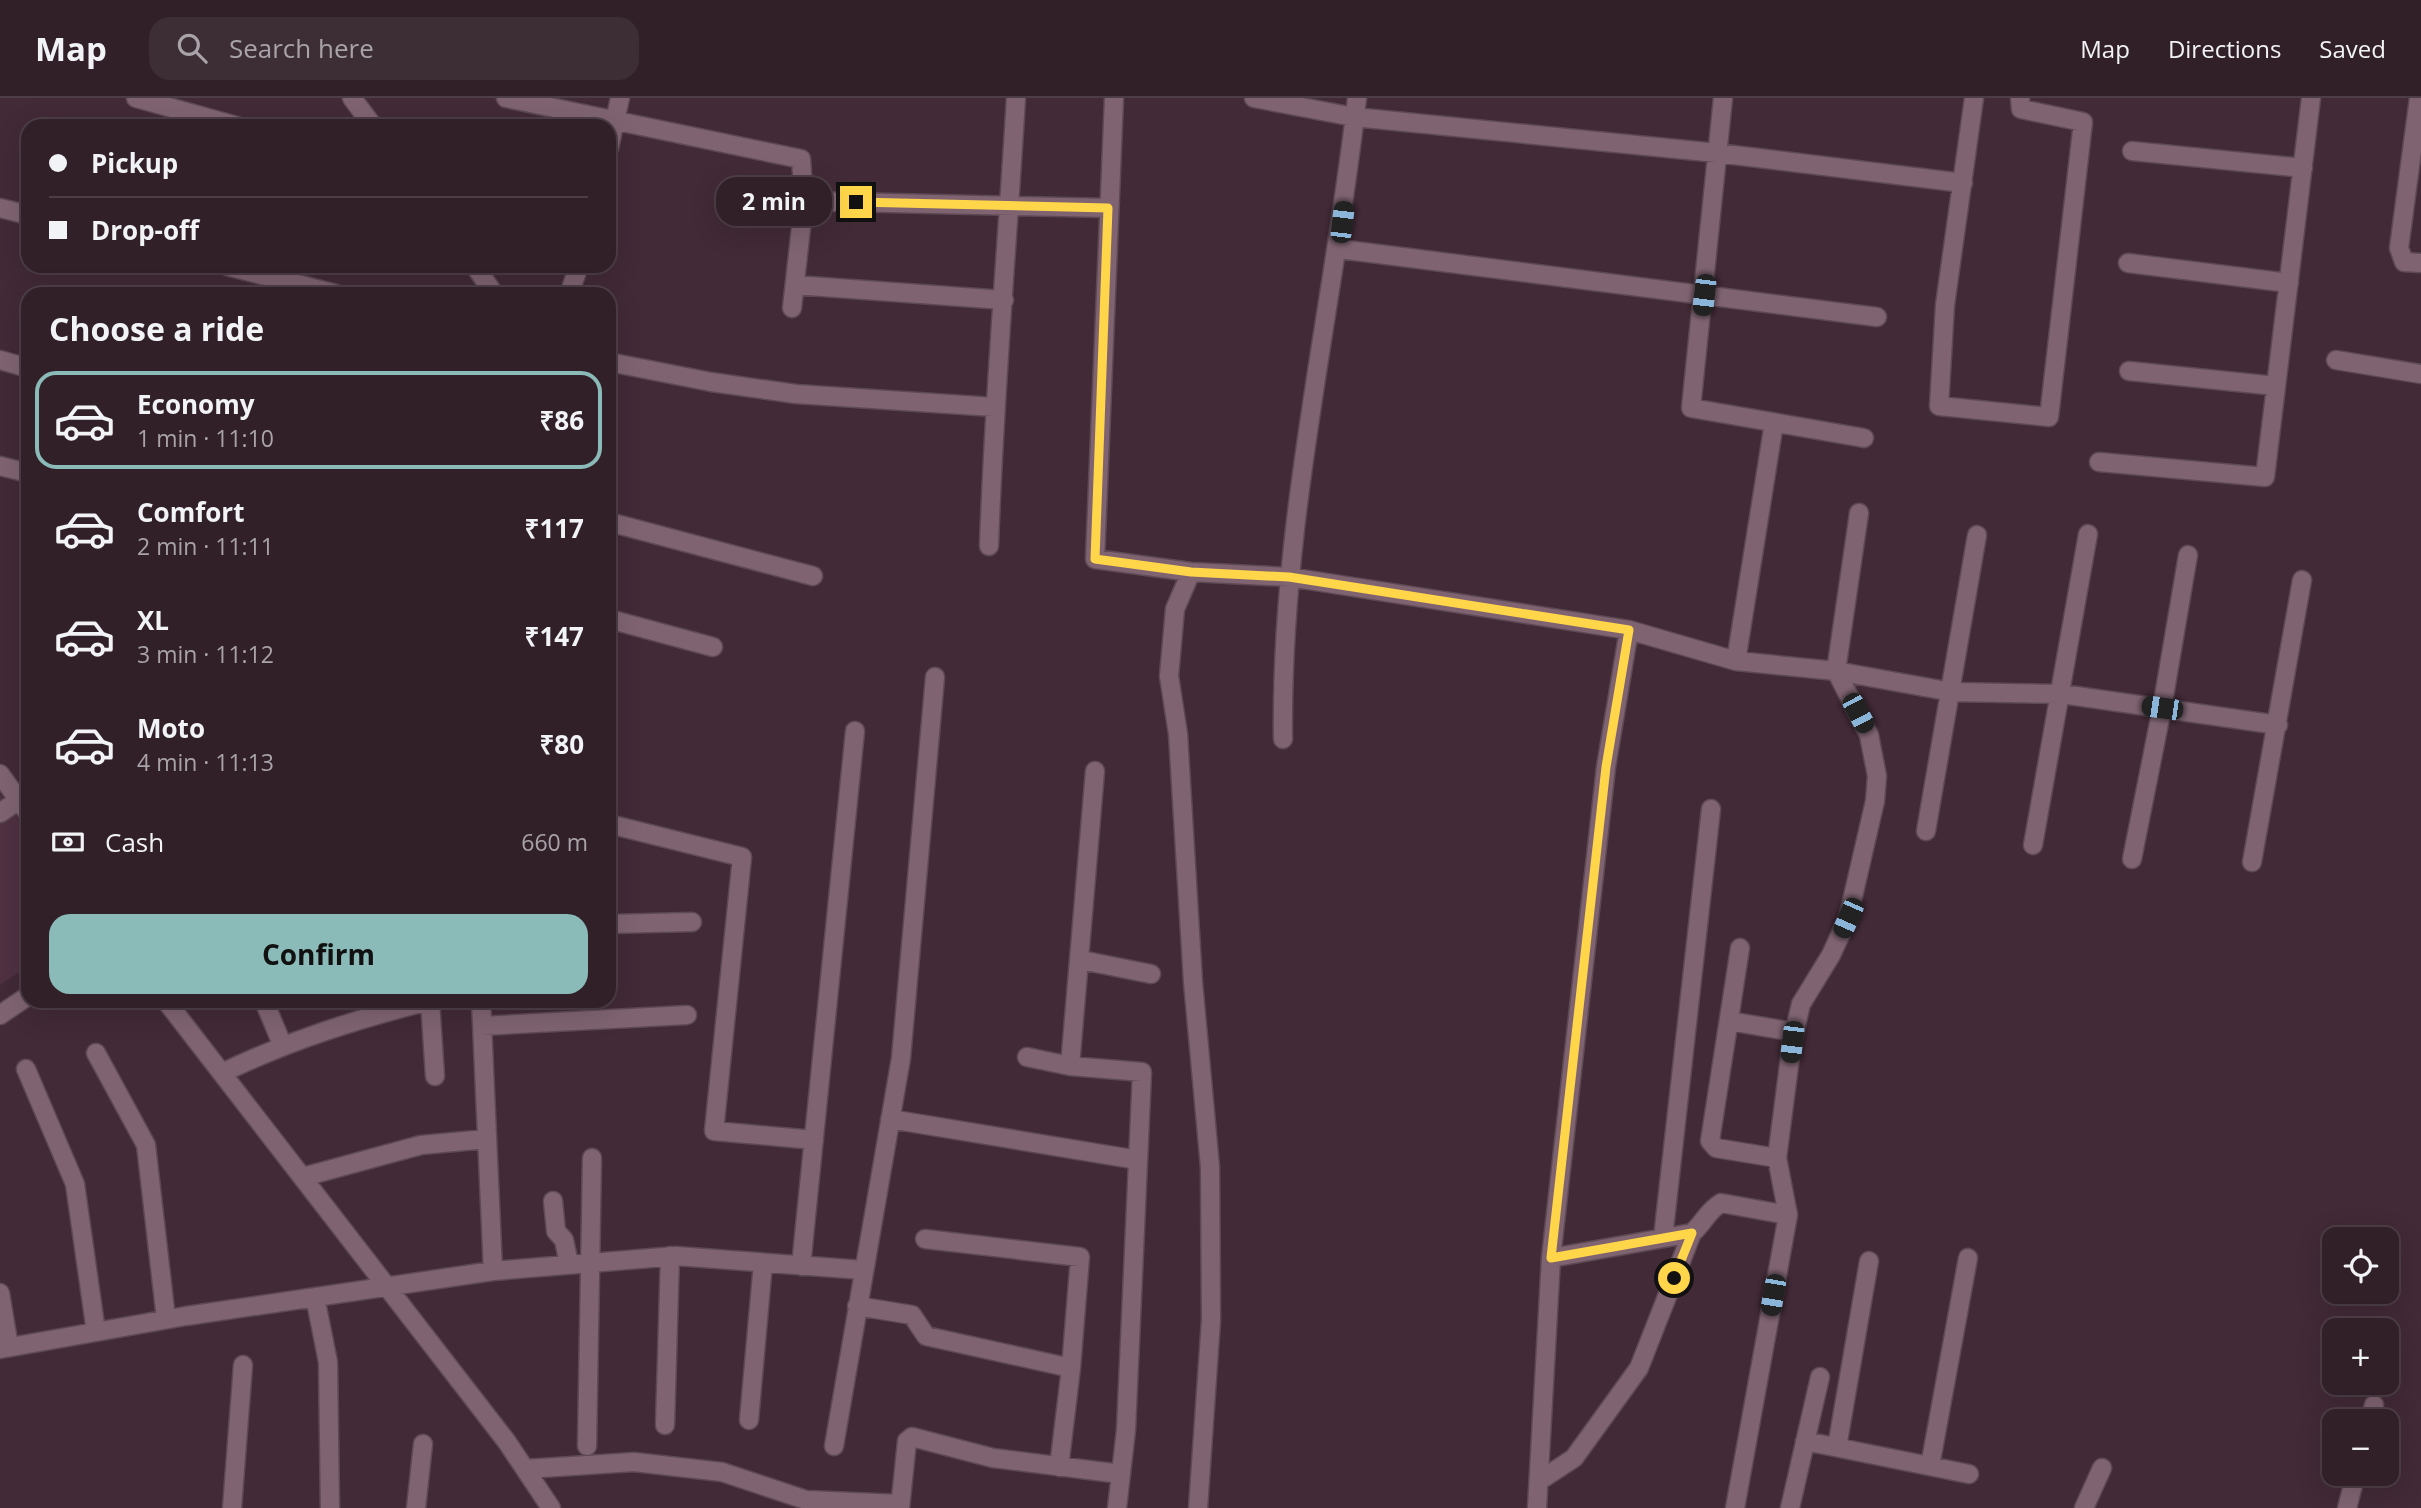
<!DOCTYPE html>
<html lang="en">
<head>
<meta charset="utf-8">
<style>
  :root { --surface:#322029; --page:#3d2d35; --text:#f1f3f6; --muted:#a8a3a8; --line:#4d3e46; --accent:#8bbbb9 }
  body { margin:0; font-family:"Open Sans",sans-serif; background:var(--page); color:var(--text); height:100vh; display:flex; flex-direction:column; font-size:26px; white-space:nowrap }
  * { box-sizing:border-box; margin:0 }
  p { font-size:23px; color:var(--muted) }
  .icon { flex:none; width:38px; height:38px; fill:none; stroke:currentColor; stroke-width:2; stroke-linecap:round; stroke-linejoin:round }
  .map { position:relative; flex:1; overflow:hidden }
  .details { position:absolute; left:21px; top:189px; width:595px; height:721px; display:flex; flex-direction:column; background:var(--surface); border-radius:21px; box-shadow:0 7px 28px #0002,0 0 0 2px var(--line) }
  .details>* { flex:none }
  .banner { position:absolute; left:21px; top:21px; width:595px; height:154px; border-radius:21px; box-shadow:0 7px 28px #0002,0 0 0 2px var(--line); display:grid; align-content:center; height:154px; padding:0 28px; background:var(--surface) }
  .buttons { position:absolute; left:2322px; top:1129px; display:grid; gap:14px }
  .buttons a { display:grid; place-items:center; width:77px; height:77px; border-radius:14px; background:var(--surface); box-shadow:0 7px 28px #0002,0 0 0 2px var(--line); font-size:35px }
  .end { position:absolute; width:32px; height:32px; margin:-16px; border:9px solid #ffd54a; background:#111; box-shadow:0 0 0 4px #111 }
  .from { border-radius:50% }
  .bubble { position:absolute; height:49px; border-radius:21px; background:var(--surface); box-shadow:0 7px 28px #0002,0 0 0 2px var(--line); font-size:23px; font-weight:700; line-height:49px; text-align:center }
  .car { position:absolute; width:21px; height:42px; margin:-21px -10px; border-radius:9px; box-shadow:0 0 5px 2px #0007; background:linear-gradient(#222 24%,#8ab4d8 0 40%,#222 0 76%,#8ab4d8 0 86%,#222 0) }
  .banner b { display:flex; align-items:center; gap:24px; height:66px; font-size:26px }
  .banner b+b { border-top:2px solid var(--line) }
  .banner i { width:18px; height:18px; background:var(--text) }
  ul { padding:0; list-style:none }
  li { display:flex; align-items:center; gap:21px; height:98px; margin:0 14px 10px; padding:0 14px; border:4px solid transparent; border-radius:21px }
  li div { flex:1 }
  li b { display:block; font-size:26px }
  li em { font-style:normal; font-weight:700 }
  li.on { border-color:var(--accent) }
  li>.icon { width:63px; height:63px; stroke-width:1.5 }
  h2 { padding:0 28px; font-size:32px; line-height:84px }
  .pay { display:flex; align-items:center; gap:18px; height:77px; padding:0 28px; font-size:26px }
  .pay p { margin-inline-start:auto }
  .primary-button { display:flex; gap:14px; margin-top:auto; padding:14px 28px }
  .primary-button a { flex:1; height:80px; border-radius:21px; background:var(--accent); color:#111; font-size:28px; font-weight:700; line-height:80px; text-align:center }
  header { display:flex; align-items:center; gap:42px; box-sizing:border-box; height:98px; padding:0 35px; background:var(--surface); border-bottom:2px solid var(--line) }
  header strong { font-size:33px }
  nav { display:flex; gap:38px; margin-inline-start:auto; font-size:24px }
  .search { width:490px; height:63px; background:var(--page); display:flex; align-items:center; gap:18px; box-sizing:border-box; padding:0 24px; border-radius:21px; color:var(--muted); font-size:26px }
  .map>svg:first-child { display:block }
  .built { fill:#4f3142 }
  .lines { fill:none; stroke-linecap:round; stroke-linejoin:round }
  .minor-casing { stroke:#5d4954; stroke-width:21 }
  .minor { stroke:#7f6371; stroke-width:18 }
  .route { stroke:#ffd54a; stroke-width:9 }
</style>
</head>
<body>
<header>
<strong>Map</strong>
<div class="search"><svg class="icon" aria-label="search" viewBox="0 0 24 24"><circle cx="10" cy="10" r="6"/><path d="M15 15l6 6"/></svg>Search here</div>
<nav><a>Map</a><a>Directions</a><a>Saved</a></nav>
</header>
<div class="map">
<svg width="2421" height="1410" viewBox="0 0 2421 1410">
  <rect width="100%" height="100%" fill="#422a37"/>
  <path class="built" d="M0,696L28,733V868L0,887Z"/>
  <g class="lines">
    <g class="minor-casing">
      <path id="minor" d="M136,0L237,28
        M352,0L373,28
        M506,0L801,61L804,103L792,210
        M1114,0L1095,461L1191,474L1289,479L1629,532L1736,563L1836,573L1952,594L2062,596L2278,627
        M1254,0L1354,19L1717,55L1963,85
        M1723,0L1691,310L1864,340
        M1974,0L1945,207L1939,308L2049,319L2083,24L2021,11L2020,0
        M2419,0L2399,150L2404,164L2421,165
        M609,50L620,0
        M2132,53L2303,70
        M804,103L1108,110
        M0,110L28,117
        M1339,151L1877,219
        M2128,165L2289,185
        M227,168L336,196
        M475,168L494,196
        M795,187L1004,202
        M569,196L579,168
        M0,262L28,270
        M2336,262L2421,276
        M609,264L711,284L796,296L994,309
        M2129,273L2276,288
        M2099,364L2265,379L2311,0
        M0,368L28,375
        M609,424L813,478
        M989,448C994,299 1007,150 1016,0
        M1191,474L1175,511L1169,578L1178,636L1193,884L1210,1069L1211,1222L1198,1410
        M609,521L713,549
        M1736,563L1774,325
        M1283,641C1280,425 1333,214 1357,0
        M0,676L28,715
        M0,715L19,702
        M609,726L742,759L714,1033L814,1042
        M1926,733L1977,437
        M2033,747L2088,436
        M2132,761L2162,610L2188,457
        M2252,764L2302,482
        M609,826L692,824
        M1740,850L1710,1043L1716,1050L1777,1060
        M1081,862L1151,876
        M166,903L507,1344L551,1410
        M264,903L282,946
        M430,903L435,978
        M481,903L493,1173
        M0,917L28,898
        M1729,923L1794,934
        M482,928L687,917
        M96,955L146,1047L166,1221
        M1027,959L1070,968L1142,974L1126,1332L1117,1410
        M1070,968L1095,673
        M26,971L75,1086L96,1234
        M222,975C290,942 355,922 428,903
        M890,1021L1138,1062
        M303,1079L421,1047L487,1041
        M553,1103L556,1133L564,1142L569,1166
        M1663,1140L1711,711
        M925,1141L1080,1159L1071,1270L1059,1369
        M1551,1160L1692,1135C1704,1125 1707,1113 1721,1105L1788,1117
        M801,1168L855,633
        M0,1195L9,1249
        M315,1199L328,1264L330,1410
        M857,1208L912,1217L926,1238L1071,1270
        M0,1251L186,1218L493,1173L676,1158L863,1172
        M749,1322L763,1165
        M2370,1323L2374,1307
        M665,1327L670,1158
        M1805,1343L1969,1376
        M587,1348L592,1060
        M834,1348L901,960L935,579
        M1837,1349L1869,1163
        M1930,1368L1968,1160
        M525,1371L634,1364L722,1374L806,1402L900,1406
        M1539,1383L1574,1360L1639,1270L1692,1135
        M232,1410L243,1267
        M416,1410L423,1346
        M900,1410L907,1343L912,1339L993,1360L1121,1376
        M1537,1410L1551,1160L1606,669L1629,532
        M1735,1410L1788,1117L1777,1060L1792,944L1801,906L1831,857L1848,820L1875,703L1877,678L1869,637L1836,573L1859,415
        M1790,1410L1820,1279
        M2084,1410L2102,1370
        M2347,1410L2356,1376"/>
    </g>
    <use href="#minor" class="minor"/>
  </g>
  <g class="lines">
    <path class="route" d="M856,104L1108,110L1095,461L1191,474L1289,479L1629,532L1606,669L1551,1160L1692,1135L1674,1180"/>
  </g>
</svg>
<div class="buttons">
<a><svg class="icon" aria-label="locate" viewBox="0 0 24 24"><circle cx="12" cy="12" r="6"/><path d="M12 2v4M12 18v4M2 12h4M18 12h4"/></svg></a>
<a>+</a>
<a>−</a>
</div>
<i class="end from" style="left:1674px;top:1180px"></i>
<i class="end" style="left:856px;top:104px"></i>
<div class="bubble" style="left:716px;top:79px;width:116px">2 min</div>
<i class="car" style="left:1342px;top:124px;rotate:7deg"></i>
<i class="car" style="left:1704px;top:197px;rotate:187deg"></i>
<i class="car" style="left:2162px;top:610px;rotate:278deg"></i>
<i class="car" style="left:1858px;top:615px;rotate:152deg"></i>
<i class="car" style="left:1848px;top:820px;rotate:204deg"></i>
<i class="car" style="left:1792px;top:944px;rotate:187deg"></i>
<i class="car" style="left:1773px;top:1197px;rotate:190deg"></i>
<div class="banner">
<b><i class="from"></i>Pickup</b>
<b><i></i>Drop-off</b>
</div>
<section class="details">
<h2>Choose a ride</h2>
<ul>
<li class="on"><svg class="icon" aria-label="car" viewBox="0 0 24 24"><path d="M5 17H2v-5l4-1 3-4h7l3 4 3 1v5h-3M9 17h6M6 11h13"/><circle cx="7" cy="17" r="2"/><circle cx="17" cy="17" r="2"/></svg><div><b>Economy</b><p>1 min · 11:10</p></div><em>₹86</em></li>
<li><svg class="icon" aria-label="car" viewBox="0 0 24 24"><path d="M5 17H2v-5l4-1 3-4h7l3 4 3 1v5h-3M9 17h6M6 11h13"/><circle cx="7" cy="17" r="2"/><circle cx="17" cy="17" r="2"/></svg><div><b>Comfort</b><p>2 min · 11:11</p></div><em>₹117</em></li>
<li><svg class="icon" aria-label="car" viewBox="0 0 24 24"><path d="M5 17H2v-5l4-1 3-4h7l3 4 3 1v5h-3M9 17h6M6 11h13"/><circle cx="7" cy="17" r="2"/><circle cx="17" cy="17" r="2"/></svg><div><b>XL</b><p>3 min · 11:12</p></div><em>₹147</em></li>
<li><svg class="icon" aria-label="car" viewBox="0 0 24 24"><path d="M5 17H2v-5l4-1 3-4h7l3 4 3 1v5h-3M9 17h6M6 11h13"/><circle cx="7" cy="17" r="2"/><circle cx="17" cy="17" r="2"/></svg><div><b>Moto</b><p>4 min · 11:13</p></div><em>₹80</em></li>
</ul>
<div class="pay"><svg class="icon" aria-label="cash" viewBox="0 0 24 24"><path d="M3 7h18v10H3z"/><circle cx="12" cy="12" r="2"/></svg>Cash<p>660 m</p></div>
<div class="primary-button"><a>Confirm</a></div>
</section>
</div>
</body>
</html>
